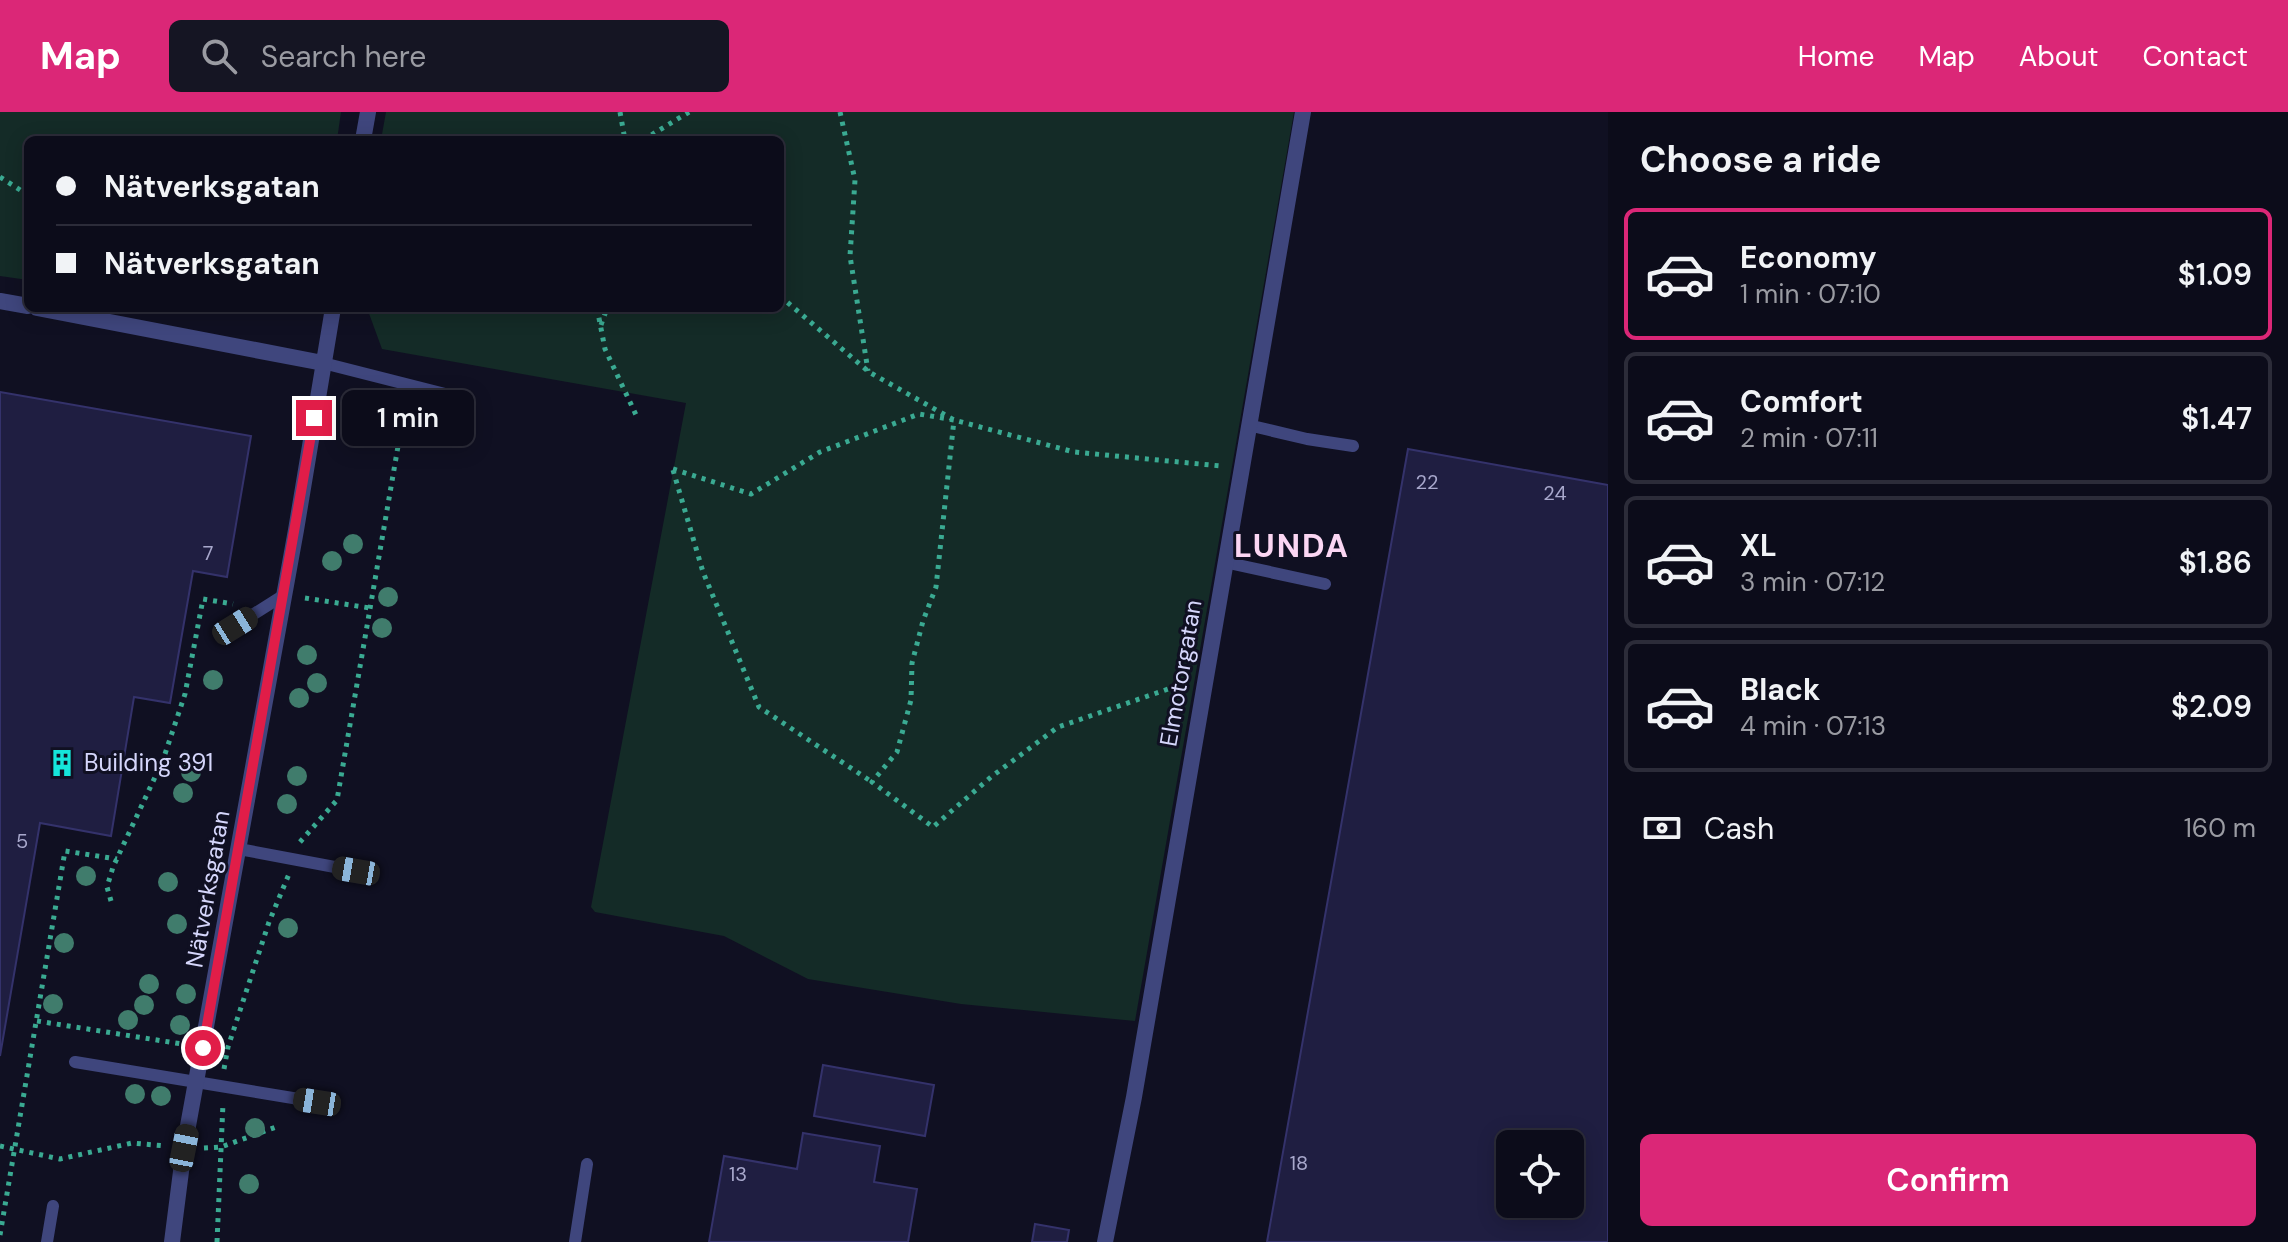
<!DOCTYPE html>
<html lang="en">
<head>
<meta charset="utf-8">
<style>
  :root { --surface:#0c0c1a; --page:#151523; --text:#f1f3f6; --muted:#9a9ba2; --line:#2c2c39; --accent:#db2777 }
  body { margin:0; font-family:"DM Sans",sans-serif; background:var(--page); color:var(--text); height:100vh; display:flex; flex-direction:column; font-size:30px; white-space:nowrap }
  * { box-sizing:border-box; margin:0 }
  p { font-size:26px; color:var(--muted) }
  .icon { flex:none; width:44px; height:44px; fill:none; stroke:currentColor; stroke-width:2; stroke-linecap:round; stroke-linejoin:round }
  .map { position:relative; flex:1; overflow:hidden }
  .details { display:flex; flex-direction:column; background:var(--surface); width:680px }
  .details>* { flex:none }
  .banner { position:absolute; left:24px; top:24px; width:760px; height:176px; border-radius:12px; box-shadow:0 4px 20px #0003,0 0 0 2px var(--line); display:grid; align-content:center; height:176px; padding:0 32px; background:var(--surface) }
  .buttons { position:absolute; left:1496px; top:1018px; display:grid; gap:16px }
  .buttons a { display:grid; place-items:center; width:88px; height:88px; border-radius:12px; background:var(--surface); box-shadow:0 4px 20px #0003,0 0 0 2px var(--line); font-size:40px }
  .end { position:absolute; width:36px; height:36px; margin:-18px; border:10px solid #e11d48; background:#fff; box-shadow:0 0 0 4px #fff }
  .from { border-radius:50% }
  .bubble { position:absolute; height:56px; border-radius:12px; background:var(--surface); box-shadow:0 4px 20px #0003,0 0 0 2px var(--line); font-size:26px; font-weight:600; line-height:56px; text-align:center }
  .car { position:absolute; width:24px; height:48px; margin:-24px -12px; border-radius:10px; box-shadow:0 0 6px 2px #0007; background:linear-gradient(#222 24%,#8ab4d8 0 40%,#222 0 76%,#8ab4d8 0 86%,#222 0) }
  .banner b { display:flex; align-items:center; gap:28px; height:76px; font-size:30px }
  .banner b+b { border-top:2px solid var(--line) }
  .banner i { width:20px; height:20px; background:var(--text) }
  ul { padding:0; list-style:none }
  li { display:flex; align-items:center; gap:24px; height:132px; margin:0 16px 12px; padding:0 16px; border:4px solid var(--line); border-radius:12px }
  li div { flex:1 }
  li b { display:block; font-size:30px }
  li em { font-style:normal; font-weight:600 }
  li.current { border-color:var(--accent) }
  li>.icon { width:72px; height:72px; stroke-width:1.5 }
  h2 { padding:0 32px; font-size:36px; line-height:96px }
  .pay { display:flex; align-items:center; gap:20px; height:88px; padding:0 32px; font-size:30px }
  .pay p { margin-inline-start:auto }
  .action { display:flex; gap:16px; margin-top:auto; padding:16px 32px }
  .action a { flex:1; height:92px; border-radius:12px; background:var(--accent); color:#fff; font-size:32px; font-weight:600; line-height:92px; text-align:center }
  header { display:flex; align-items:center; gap:48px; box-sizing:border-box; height:112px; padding:0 40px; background:var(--accent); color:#fff }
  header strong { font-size:38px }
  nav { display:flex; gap:44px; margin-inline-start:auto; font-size:28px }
  .search { width:560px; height:72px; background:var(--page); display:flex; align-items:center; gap:20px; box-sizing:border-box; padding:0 28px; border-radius:12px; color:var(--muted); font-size:30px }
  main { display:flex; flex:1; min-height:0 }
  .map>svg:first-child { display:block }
  .green { fill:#142b27 }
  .building { fill:#1f1e41; stroke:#34326b; stroke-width:2; fill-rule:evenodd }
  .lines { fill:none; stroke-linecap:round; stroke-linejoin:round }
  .path { stroke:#3aaa92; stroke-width:5; stroke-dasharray:4 6; stroke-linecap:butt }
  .service { stroke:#3f467d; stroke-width:12 }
  .minor { stroke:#3f467d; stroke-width:16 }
  .tree { fill:#407c6c }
  .route { stroke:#e11d48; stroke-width:10 }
  .labels { text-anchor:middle; stroke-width:6; stroke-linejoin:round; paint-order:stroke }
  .number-label { font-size:20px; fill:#a8a8cc }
  .street-label { font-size:24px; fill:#d5d6fb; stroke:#101022 }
  .poi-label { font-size:24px; fill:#d5d6fb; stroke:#101022; text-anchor:start }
  .district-label { font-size:32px; font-weight:bold; letter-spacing:2px; fill:#fbd6f3; stroke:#101022 }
</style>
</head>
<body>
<header>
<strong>Map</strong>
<div class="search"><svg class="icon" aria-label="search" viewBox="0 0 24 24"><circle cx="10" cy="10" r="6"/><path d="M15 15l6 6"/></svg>Search here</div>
<nav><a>Home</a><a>Map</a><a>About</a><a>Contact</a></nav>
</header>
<main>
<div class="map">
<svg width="1608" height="1130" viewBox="0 0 1608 1130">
  <rect width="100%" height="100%" fill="#101022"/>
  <path class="green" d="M0,0H341L337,28H28V168L0,164Z
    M386,0H1294L1135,909L961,892L808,867L724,824L595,800L591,795L686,291L382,237L367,196H780V28H381Z"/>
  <path class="building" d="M0,280L251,324L227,465L193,459L170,591L134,585L111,724L40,711L0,944Z
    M1408,337L1608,373V1130H1267ZM1510,1032H1570V1092H1510Z
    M823,953L934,973L925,1024L814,1004Z
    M803,1021L880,1034L874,1070L917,1077L908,1130H709L724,1044L797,1057Z
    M1035,1112L1069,1118L1067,1130H1032Z"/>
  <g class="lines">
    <path class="path" d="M620,0L625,28
      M840,0L855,68L850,144L868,259
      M643,28L689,0
      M0,65L28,83
      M780,184L869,260L954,308L1074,340L1221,354
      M597,196L605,237L637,305
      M601,213L607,196
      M673,357L751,382L820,340L919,302L954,308L936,475L923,509L912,551L911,588L897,640L872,670L933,715L991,665L1058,615L1177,574L1184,576
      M673,358L703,460L759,595L872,670
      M305,486L370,496
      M300,730L337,688L406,288
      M111,789L107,775L113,755L163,648L185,582L203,487L233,492
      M37,909L182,932
      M224,957L228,935L269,810L289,762
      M0,1034L60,1047L132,1031L166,1034
      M204,1036L221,1035L276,1015
      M0,1123L65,739L117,747
      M217,1130L223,991"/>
    <path class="service" d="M323,251L453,284
      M1248,313L1307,327L1353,334
      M1224,450L1325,472
      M235,514L284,483
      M239,737L356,759
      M75,950L317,990
      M47,1130L53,1094
      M575,1130L587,1052"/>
    <path class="minor" d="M363,28L368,0
      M0,189L28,194
      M37,196L323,251
      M172,1130L184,1036L296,418L333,196
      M1105,1130L1134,985L1303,0"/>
  </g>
  <g class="tree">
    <circle cx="359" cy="312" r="10"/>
    <circle cx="353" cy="432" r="10"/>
    <circle cx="332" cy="449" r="10"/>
    <circle cx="388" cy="485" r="10"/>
    <circle cx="382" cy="516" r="10"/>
    <circle cx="307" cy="543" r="10"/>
    <circle cx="213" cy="568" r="10"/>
    <circle cx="317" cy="571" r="10"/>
    <circle cx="299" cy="586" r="10"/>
    <circle cx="191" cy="660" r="10"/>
    <circle cx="297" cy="664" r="10"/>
    <circle cx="183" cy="681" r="10"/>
    <circle cx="287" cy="692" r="10"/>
    <circle cx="86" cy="764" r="10"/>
    <circle cx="168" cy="770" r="10"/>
    <circle cx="177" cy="812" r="10"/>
    <circle cx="288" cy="816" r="10"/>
    <circle cx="64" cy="831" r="10"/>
    <circle cx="149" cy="872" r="10"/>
    <circle cx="186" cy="882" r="10"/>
    <circle cx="53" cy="892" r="10"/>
    <circle cx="144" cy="893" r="10"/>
    <circle cx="128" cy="908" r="10"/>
    <circle cx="180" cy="913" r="10"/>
    <circle cx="135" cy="982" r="10"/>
    <circle cx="161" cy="984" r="10"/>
    <circle cx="255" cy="1016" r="10"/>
    <circle cx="249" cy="1072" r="10"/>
  </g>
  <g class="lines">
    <path class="route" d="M203,936L314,306"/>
  </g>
  <defs>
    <g id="building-bare" transform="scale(2.16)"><path d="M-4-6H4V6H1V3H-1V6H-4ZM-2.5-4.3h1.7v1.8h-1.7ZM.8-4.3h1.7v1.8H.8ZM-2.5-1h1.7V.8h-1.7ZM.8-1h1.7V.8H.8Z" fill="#15e6db" stroke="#101022" stroke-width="2.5" paint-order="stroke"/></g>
  </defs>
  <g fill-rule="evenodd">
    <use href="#building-bare" x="62" y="651"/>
  </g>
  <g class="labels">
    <g class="number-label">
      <text x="1427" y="377">22</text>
      <text x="1555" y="388">24</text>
      <text x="208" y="448">7</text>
      <text x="22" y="736">5</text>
      <text x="1299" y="1058">18</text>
      <text x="738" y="1069">13</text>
    </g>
    <g class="street-label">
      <text transform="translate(1181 561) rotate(-80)" y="8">Elmotorgatan</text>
      <text transform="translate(208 777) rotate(-80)" y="8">Nätverksgatan</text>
    </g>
    <g class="poi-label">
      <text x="84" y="659">Building 391</text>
    </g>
    <g class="district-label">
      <text x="1292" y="445">LUNDA</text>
    </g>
  </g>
</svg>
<div class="buttons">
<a><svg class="icon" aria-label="locate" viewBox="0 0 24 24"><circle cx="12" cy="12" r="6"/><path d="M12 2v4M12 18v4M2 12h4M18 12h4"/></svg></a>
</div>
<i class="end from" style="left:203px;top:936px"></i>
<i class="end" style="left:314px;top:306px"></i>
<div class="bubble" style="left:342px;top:278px;width:132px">1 min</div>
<i class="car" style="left:235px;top:514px;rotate:58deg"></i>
<i class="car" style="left:356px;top:759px;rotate:280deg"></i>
<i class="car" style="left:317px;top:990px;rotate:279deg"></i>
<i class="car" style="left:184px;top:1036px;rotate:11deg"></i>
<div class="banner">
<b><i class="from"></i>Nätverksgatan</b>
<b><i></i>Nätverksgatan</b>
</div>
</div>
<section class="details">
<h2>Choose a ride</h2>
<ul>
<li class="current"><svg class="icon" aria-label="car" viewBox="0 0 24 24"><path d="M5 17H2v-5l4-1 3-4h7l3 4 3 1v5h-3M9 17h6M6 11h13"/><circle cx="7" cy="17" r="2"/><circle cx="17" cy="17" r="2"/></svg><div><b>Economy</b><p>1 min · 07:10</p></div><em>$1.09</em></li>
<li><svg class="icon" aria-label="car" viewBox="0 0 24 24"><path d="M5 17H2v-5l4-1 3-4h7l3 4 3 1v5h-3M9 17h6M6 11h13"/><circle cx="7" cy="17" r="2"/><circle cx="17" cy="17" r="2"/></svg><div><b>Comfort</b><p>2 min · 07:11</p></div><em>$1.47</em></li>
<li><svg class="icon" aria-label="car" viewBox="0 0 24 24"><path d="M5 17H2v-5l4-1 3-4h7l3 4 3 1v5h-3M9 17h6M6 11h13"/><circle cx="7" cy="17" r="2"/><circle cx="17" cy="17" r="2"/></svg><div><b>XL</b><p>3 min · 07:12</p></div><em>$1.86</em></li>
<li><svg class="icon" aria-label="car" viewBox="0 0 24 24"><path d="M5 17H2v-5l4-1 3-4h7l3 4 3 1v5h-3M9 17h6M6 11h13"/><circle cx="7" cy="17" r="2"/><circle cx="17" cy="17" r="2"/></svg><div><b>Black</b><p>4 min · 07:13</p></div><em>$2.09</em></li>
</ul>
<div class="pay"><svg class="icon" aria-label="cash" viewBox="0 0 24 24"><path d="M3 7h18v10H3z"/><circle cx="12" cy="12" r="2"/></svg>Cash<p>160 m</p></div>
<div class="action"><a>Confirm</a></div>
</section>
</main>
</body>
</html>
